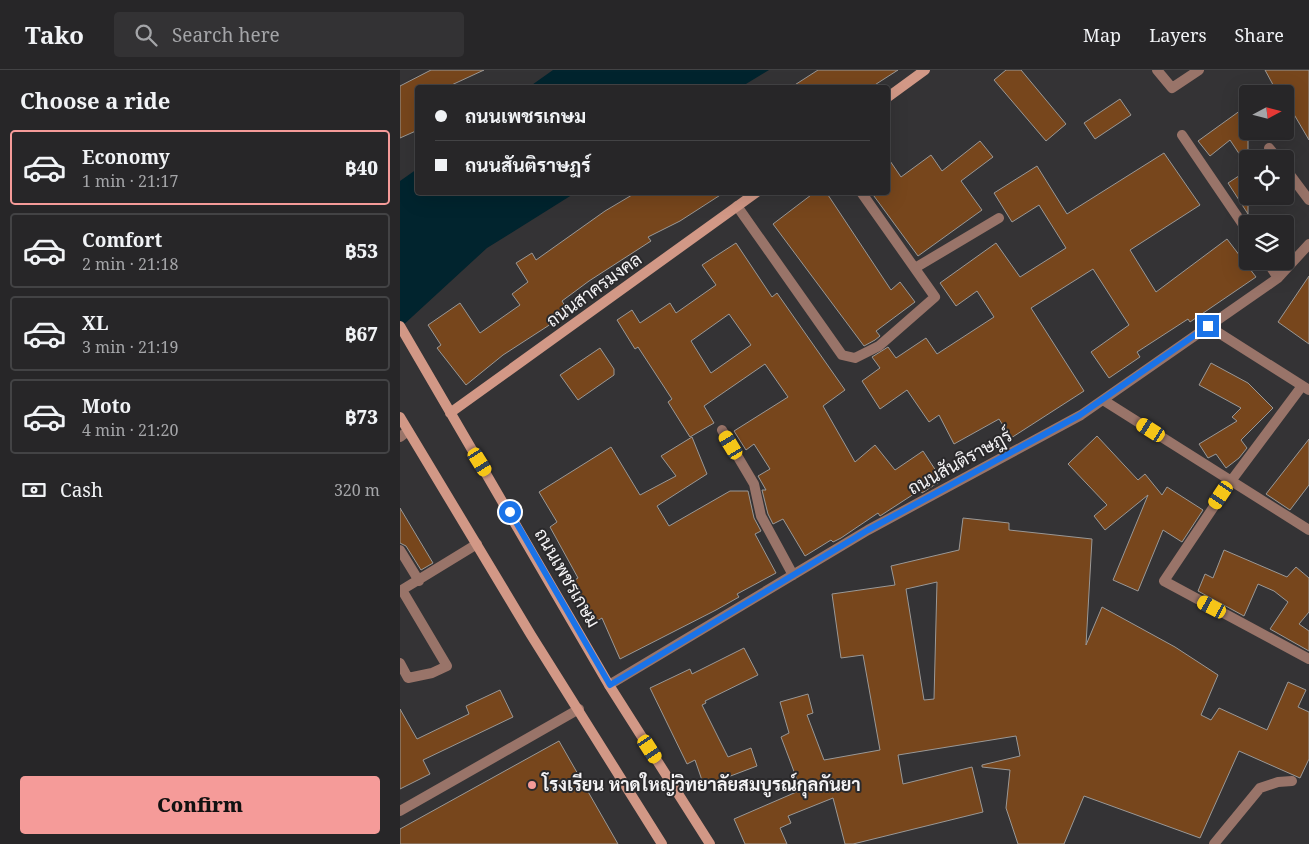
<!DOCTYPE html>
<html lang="en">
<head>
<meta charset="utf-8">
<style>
  :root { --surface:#272628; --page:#333234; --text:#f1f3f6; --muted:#a4a5a8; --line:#434345; --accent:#f59b99 }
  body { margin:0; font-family:"Noto Serif",Sarabun,serif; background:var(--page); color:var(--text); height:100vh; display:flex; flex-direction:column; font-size:19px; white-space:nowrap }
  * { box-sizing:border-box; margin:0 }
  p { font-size:16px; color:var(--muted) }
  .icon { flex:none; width:28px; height:28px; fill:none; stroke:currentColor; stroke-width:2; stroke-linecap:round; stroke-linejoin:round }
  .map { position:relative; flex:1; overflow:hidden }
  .side { display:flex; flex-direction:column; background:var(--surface); width:400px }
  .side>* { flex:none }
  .guide { position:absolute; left:15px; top:15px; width:475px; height:110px; border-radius:5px; box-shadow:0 5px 20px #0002,0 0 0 1px var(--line); display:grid; align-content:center; height:110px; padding:0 20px; background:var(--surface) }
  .needle { width:32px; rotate:83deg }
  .buttons { position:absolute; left:839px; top:15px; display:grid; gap:10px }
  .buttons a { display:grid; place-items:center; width:55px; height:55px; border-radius:5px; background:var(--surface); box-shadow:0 5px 20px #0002,0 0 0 1px var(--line); font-size:25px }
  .end { position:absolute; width:22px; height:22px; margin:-11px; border:6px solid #1a73e8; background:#fff; box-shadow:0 0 0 2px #fff }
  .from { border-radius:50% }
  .car { position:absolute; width:15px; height:30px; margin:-15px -8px; border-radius:6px; box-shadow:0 0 4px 1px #0007; background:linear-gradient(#f5c518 24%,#345 0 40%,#f5c518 0 76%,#345 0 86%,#f5c518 0) }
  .guide b { display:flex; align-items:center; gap:18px; height:48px; font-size:19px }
  .guide b+b { border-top:1px solid var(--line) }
  .guide i { width:12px; height:12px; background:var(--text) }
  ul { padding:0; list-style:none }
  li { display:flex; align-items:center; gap:15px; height:75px; margin:0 10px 8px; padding:0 10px; border:2px solid var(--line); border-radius:5px }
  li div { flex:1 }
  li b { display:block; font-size:19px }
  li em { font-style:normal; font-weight:800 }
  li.current { border-color:var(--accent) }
  li>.icon { width:45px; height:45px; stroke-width:1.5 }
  h2 { padding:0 20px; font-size:22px; line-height:60px }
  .pay { display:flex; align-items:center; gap:12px; height:55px; padding:0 20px; font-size:19px }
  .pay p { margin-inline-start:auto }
  .primary-button { display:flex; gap:10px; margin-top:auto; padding:10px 20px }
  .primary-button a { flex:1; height:58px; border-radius:5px; background:var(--accent); color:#111; font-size:20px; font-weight:800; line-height:58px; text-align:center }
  header { display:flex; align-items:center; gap:30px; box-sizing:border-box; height:70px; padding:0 25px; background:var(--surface); border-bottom:1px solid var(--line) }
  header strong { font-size:24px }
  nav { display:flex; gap:28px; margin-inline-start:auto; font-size:18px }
  .search { width:350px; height:45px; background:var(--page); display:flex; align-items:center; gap:12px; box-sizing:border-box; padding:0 18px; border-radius:5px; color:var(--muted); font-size:19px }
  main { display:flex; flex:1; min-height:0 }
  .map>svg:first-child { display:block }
  .water { fill:#01242e }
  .building { fill:#77461c; stroke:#9a9896; fill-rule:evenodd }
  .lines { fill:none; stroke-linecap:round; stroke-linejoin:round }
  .lane { stroke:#997469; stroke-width:10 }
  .street { stroke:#997469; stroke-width:10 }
  .secondary { stroke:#d29886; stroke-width:10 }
  .route { stroke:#1a73e8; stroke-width:6 }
  .poi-dot { fill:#f59b99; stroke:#2a292b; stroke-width:2 }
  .labels { text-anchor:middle; stroke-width:4; stroke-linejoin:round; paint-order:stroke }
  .street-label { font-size:18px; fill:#f4f3f5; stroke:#2a292b }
  .poi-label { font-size:18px; font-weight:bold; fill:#f4f3f5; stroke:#2a292b; text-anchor:start }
</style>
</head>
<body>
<header>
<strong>Tako</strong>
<div class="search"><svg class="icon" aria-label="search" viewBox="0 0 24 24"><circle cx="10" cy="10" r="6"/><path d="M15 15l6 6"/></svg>Search here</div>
<nav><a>Map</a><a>Layers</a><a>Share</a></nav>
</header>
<main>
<section class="side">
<h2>Choose a ride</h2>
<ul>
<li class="current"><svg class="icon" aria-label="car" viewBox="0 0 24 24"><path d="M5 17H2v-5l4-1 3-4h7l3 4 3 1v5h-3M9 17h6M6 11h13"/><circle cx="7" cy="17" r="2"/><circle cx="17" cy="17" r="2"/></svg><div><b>Economy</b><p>1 min · 21:17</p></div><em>฿40</em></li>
<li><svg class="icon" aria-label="car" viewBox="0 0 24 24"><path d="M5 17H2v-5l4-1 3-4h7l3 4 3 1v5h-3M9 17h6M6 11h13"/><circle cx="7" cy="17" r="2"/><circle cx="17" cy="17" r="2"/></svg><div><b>Comfort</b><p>2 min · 21:18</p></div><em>฿53</em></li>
<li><svg class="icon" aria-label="car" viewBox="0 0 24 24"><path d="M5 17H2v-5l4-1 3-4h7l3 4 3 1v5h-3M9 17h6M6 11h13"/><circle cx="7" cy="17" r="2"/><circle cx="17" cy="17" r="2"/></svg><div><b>XL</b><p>3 min · 21:19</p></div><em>฿67</em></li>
<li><svg class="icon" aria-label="car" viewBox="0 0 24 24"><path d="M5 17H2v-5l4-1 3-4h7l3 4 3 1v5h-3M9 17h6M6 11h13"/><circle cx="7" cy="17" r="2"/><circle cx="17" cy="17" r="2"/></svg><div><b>Moto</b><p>4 min · 21:20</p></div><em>฿73</em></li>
</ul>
<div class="pay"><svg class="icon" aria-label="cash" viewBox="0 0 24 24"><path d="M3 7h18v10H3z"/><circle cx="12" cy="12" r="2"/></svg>Cash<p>320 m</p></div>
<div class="primary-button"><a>Confirm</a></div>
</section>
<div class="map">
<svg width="909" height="774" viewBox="0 0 909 774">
  <rect width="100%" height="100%" fill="#343335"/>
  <path class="water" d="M153,0H369L341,17H129Z
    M17,99L18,122L175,123L87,178L0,258V111Z"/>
  <path class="building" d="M31,0H84L45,18H18V60L0,68V16Z
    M418,0H498L470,18H390Z
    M606,0H621L666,54L646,71L594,10Z
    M865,0H909V70L892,41L885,46V24H878Z
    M720,29L731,45L695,69L684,53Z
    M848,35V97L830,70L810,86L798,71Z
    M580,71L593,87L561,111L582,140L518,186L471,122H488V88L501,107L531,85L542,101Z
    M764,83L800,135L730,180L756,222L827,169L856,207L790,252L788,249L737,282L740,287L709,308L691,282L729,255L693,199L631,238L684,321L611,368L599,349L554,374L539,345L529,352L507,320L480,339L462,311L480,298L472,287L488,277L496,288L526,268L537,284L594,247L577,221L556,236L540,213L596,173L620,207L666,178L639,135L612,152L594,123L637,96L667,144Z
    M848,100V144L828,113Z
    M237,122H325L280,151L248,167L251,171L189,211L162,231L170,244L155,253L154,252L103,285L66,315L37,278L41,275L28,255L60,233L80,263L120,235L112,224L128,212L116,193L132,183L136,190L205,141Z
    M415,122H426L491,220L500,212L515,232L476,261L480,266L475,270L464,276L373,154Z
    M336,173L372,227L377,223L445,320L423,336L455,392L475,375L495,400L523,381L542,410L522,423L520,420L480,446L478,443L441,468L433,472L431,470L405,486L383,449L373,454L368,444L362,420H366L358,406L370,399L354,374L346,380L334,361L388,327L365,294L304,336L314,353L290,367L268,332L272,329L238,277L235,279L217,250L232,240L240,253L270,233L276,243L316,215L302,195ZM329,244L351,275L311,303L291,271Z
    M909,206V274L878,252Z
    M200,278L214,299V305L178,330L160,305Z
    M811,293L848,313L873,338L841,370L847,378L839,388L826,398L816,384L808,388L799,374L837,351L832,347L841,338L799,315Z
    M697,366L738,410L745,404L762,425L767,417L803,440L782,472L763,460L738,521L713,510L748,425L705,460L694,446L707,435L668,394Z
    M292,367L307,404L257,436L269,456L330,421H348L354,448L361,461L355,464L376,503L337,524L339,527L316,540L220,589L202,548L195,552L173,511L178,508L150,457L157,452L139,422L211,377L240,425L276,406L261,386Z
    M909,369V415L890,440L866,424Z
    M0,438L33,493L21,500L6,476L0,473Z
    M563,448L609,453V460L692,469L686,575L702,537L775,577L818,605L801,645L811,650L819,638L867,660L888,612L906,620L898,637L909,642V689L900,708L839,681L800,768L684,726L664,774H618L606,738L610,700L582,697V695L620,686L616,666L498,685L503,714L572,697L583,742L453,774H445L433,728L388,746L391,753L380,758L387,774H345L334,749L401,720L381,667L389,663L380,632L408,624L413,643L407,645L424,690L480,680L463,585L441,588L432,524L495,515L491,496L559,480ZM537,512L534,629L524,630L506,519Z
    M824,480L887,507L896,497L909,508V542L899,554L909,561V581L870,559L888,532L874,521L858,514L844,546L798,521L805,504L813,508Z
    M344,578L358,605L305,631L306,633L302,635L328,687L351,678L357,696L304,716L295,690L287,694L250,618L290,599L292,604Z
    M100,620L113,647L23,690L30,704L0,719V639L17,669L69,644L66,636Z
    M159,671L218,774H0V759Z"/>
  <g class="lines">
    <path class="lane" d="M0,480L19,511
      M0,521L77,474
      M0,593L8,608L32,603L47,596L2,520"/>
    <path class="street" d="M757,0L772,18L799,0
      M782,65L848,162
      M869,78L878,89
      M885,98L909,130
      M337,136L442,285L455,288L479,276L535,227L461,122
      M867,191L878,208
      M515,198L599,148
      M808,256L909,320
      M902,316L831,411L764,511L909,589
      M703,330L909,460
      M322,360L354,414L361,446L393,505
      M0,367L8,361
      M209,615L468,460L681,345L878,208L909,174
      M0,741L179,639
      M814,774L860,718L878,712L892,711"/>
    <path class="secondary" d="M488,27L525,0
      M0,256L209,615L310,774
      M50,343L357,122
      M0,347L131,565L262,774"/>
  </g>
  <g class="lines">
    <path class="route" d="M110,442L210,615L468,460L680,345L808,256"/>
  </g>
  <circle class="poi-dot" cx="132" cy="715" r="5"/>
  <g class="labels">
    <g class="street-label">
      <text transform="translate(194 220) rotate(-36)" y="6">ถนนสาครมงคล</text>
      <text transform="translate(560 392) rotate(-29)" y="6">ถนนสันติราษฎร์</text>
      <text transform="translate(167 508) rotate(60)" y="6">ถนนเพชรเกษม</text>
    </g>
    <g class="poi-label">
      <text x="142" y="721">โรงเรียน หาดใหญ่วิทยาลัยสมบูรณ์กุลกันยา</text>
    </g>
  </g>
</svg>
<div class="buttons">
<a><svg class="needle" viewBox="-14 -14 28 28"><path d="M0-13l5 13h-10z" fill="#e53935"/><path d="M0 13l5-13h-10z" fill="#a4a5a8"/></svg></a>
<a><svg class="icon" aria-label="locate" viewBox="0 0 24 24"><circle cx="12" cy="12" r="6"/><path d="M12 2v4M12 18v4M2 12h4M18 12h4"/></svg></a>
<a><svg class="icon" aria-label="layers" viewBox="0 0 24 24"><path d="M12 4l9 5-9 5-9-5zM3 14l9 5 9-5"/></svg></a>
</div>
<i class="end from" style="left:110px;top:442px"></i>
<i class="end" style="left:808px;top:256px"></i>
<i class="car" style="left:751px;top:360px;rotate:302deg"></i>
<i class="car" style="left:331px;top:375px;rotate:329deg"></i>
<i class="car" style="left:80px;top:392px;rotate:148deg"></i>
<i class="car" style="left:821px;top:425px;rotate:214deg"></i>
<i class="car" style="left:812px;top:537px;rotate:298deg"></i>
<i class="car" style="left:250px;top:679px;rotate:147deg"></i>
<div class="guide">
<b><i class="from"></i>ถนนเพชรเกษม</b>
<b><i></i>ถนนสันติราษฎร์</b>
</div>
</div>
</main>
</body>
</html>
